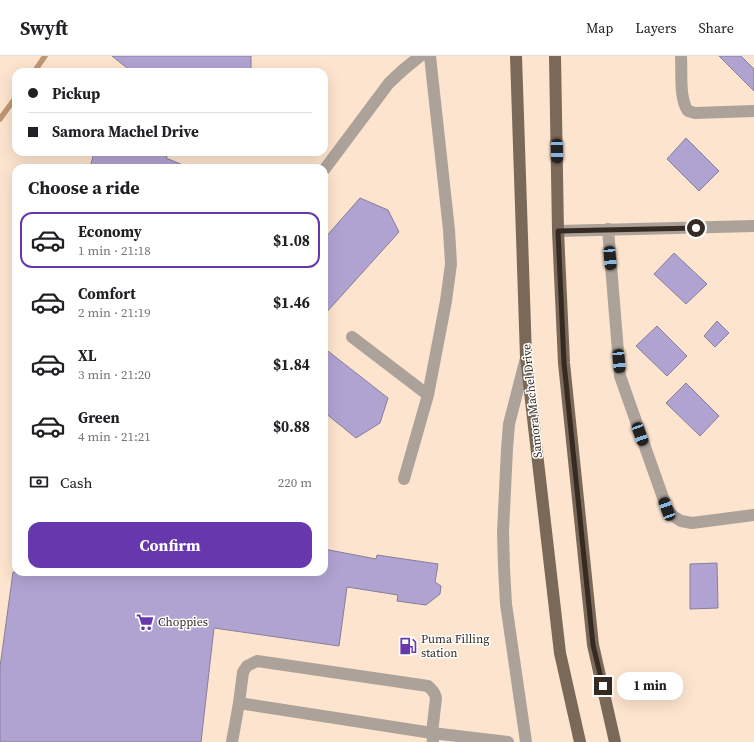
<!DOCTYPE html>
<html lang="en">
<head>
<meta charset="utf-8">
<style>
  :root { --surface:#fff; --page:#f6f6f6; --text:#202124; --muted:#757577; --line:#e0e0e0; --accent:#6737ae }
  body { margin:0; font-family:"Source Serif 4",serif; background:var(--page); color:var(--text); height:100vh; display:flex; flex-direction:column; font-size:15px; white-space:nowrap }
  * { box-sizing:border-box; margin:0 }
  p { font-size:13px; color:var(--muted) }
  .icon { flex:none; width:22px; height:22px; fill:none; stroke:currentColor; stroke-width:2; stroke-linecap:round; stroke-linejoin:round }
  .map { position:relative; flex:1; overflow:hidden }
  .drawer { position:absolute; left:12px; top:108px; width:316px; height:412px; display:flex; flex-direction:column; background:var(--surface); border-radius:12px; box-shadow:0 4px 16px #0002 }
  .drawer>* { flex:none }
  .banner { position:absolute; left:12px; top:12px; width:316px; height:88px; border-radius:12px; box-shadow:0 4px 16px #0002; display:grid; align-content:center; height:88px; padding:0 16px; background:var(--surface) }
  .end { position:absolute; width:18px; height:18px; margin:-9px; border:5px solid #352b23; background:#fff; box-shadow:0 0 0 2px #fff }
  .from { border-radius:50% }
  .bubble { position:absolute; height:28px; border-radius:12px; background:var(--surface); box-shadow:0 4px 16px #0002; font-size:13px; font-weight:700; line-height:28px; text-align:center }
  .car { position:absolute; width:12px; height:24px; margin:-12px -6px; border-radius:5px; box-shadow:0 0 3px 1px #0007; background:linear-gradient(#222 24%,#8ab4d8 0 40%,#222 0 76%,#8ab4d8 0 86%,#222 0) }
  .banner b { display:flex; align-items:center; gap:14px; height:38px; font-size:15px }
  .banner b+b { border-top:1px solid var(--line) }
  .banner i { width:10px; height:10px; background:var(--text) }
  ul { padding:0; list-style:none }
  li { display:flex; align-items:center; gap:12px; height:56px; margin:0 8px 6px; padding:0 8px; border:2px solid transparent; border-radius:12px }
  li div { flex:1 }
  li b { display:block; font-size:15px }
  li em { font-style:normal; font-weight:700 }
  li.on { border-color:var(--accent) }
  li>.icon { width:36px; height:36px; stroke-width:1.5 }
  h2 { padding:0 16px; font-size:18px; line-height:48px }
  .pay { display:flex; align-items:center; gap:10px; height:44px; padding:0 16px; font-size:15px }
  .pay p { margin-inline-start:auto }
  .button { display:flex; gap:8px; margin-top:auto; padding:8px 16px }
  .button a { flex:1; height:46px; border-radius:12px; background:var(--accent); color:#fff; font-size:16px; font-weight:700; line-height:46px; text-align:center }
  header { display:flex; align-items:center; gap:24px; box-sizing:border-box; height:56px; padding:0 20px; background:var(--surface); border-bottom:1px solid var(--line) }
  header strong { font-size:19px }
  nav { display:flex; gap:22px; margin-inline-start:auto; font-size:14px }
  .map>svg:first-child { display:block }
  .lines { fill:none; stroke-linecap:round; stroke-linejoin:round }
  .stream { stroke:#be9772; stroke-width:5.5 }
  .building { fill:#b0a3d2; stroke:#867f99 }
  .minor { stroke:#ada299; stroke-width:12 }
  .major { stroke:#7a6858; stroke-width:12 }
  .route { stroke:#352b23; stroke-width:5 }
  .labels { text-anchor:middle; stroke-width:3; stroke-linejoin:round; paint-order:stroke }
  .street-label { font-size:12px; fill:#352b23; stroke:#fff }
  .poi-label { font-size:12px; fill:#352b23; stroke:#fff; text-anchor:start }
</style>
</head>
<body>
<header>
<strong>Swyft</strong>
<nav><a>Map</a><a>Layers</a><a>Share</a></nav>
</header>
<div class="map">
<svg width="754" height="686" viewBox="0 0 754 686">
  <rect width="100%" height="100%" fill="#fce4ce"/>
  <g class="lines">
    <path class="stream" d="M34,16L45,0
      M0,63L16,41"/>
  </g>
  <path class="building" d="M112,0H251V16H132Z
    M719,0H741L754,13V35Z
    M686,82L719,115L699,135L667,103Z
    M94,96H170L166,102L190,112H90Z
    M360,142L388,154L399,176L324,259V183Z
    M674,197L707,228L686,248L654,218Z
    M717,265L729,277L715,291L704,280Z
    M657,270L687,300L667,320L636,290Z
    M324,292L388,342L380,367L356,382L324,356Z
    M686,327L719,360L700,380L666,347Z
    M324,493L376,503L377,499L438,508L435,526L441,530L440,538L426,549L397,545L398,539L347,531L339,590L214,572L201,686H0V611L13,516H324Z
    M717,507L718,552L690,553V508Z"/>
  <g class="lines">
    <path class="minor" d="M681,0C682,16 679,43 688,55L695,57L754,55
      M324,114L389,27L403,14L420,0
      M608,173L620,320L667,453L673,460L681,465L692,467L754,459
      M558,175L754,170
      M352,281L428,339
      M526,302L509,368L507,393L503,476L504,512L506,548L526,686
      M404,423L428,339L446,245L451,208L449,174L430,0
      M239,647L432,677L433,686
      M232,686L239,647L243,616L247,610L257,605L428,630C432,634 435,636 436,642L432,677L508,686"/>
    <path class="major" d="M516,0L526,301L560,597L580,686
      M555,0L558,175L564,307L593,589L615,686"/>
  </g>
  <g class="lines">
    <path class="route" d="M603,630L593,589L564,307L558,175L696,172"/>
  </g>
  <defs>
    <g id="supermarket-bare" transform="scale(1.38)"><path d="M-6-5.5h2.5l.6 2H6L4.5 2H-2.5L-4.4-4H-6ZM-1.5 3.2a1.3 1.3 0 1 0 .1 0ZM3 3.2a1.3 1.3 0 1 0 .1 0Z" fill="#6737ae" stroke="#fff" stroke-width="2.5" paint-order="stroke"/></g>
    <g id="fuel-bare" transform="scale(1.38)"><path d="M-5.5-6h7V0h2V4h1.3V-2.5L3-4.5l.8-.8L6-3V5H2.5V1h-1V6h-7ZM-4.2-4.7v3.2H.2V-4.7Z" fill="#6737ae" stroke="#fff" stroke-width="2.5" paint-order="stroke"/></g>
  </defs>
  <g fill-rule="evenodd">
    <use href="#supermarket-bare" x="145" y="566"/>
    <use href="#fuel-bare" x="408" y="590"/>
  </g>
  <g class="labels">
    <g class="street-label">
      <text transform="translate(532 345) rotate(-96)" y="4">Samora Machel Drive</text>
    </g>
    <g class="poi-label">
      <text x="158" y="570">Choppies</text>
      <text x="421" y="587">Puma Filling<tspan x="421" dy="14">station</tspan></text>
    </g>
  </g>
</svg>
<i class="end from" style="left:696px;top:172px"></i>
<i class="end" style="left:603px;top:630px"></i>
<div class="bubble" style="left:617px;top:616px;width:66px">1 min</div>
<i class="car" style="left:557px;top:95px;rotate:179deg"></i>
<i class="car" style="left:610px;top:202px;rotate:175deg"></i>
<i class="car" style="left:619px;top:305px;rotate:175deg"></i>
<i class="car" style="left:640px;top:378px;rotate:160deg"></i>
<i class="car" style="left:667px;top:453px;rotate:340deg"></i>
<div class="banner">
<b><i class="from"></i>Pickup</b>
<b><i></i>Samora Machel Drive</b>
</div>
<section class="drawer">
<h2>Choose a ride</h2>
<ul>
<li class="on"><svg class="icon" aria-label="car" viewBox="0 0 24 24"><path d="M5 17H2v-5l4-1 3-4h7l3 4 3 1v5h-3M9 17h6M6 11h13"/><circle cx="7" cy="17" r="2"/><circle cx="17" cy="17" r="2"/></svg><div><b>Economy</b><p>1 min · 21:18</p></div><em>$1.08</em></li>
<li><svg class="icon" aria-label="car" viewBox="0 0 24 24"><path d="M5 17H2v-5l4-1 3-4h7l3 4 3 1v5h-3M9 17h6M6 11h13"/><circle cx="7" cy="17" r="2"/><circle cx="17" cy="17" r="2"/></svg><div><b>Comfort</b><p>2 min · 21:19</p></div><em>$1.46</em></li>
<li><svg class="icon" aria-label="car" viewBox="0 0 24 24"><path d="M5 17H2v-5l4-1 3-4h7l3 4 3 1v5h-3M9 17h6M6 11h13"/><circle cx="7" cy="17" r="2"/><circle cx="17" cy="17" r="2"/></svg><div><b>XL</b><p>3 min · 21:20</p></div><em>$1.84</em></li>
<li><svg class="icon" aria-label="car" viewBox="0 0 24 24"><path d="M5 17H2v-5l4-1 3-4h7l3 4 3 1v5h-3M9 17h6M6 11h13"/><circle cx="7" cy="17" r="2"/><circle cx="17" cy="17" r="2"/></svg><div><b>Green</b><p>4 min · 21:21</p></div><em>$0.88</em></li>
</ul>
<div class="pay"><svg class="icon" aria-label="cash" viewBox="0 0 24 24"><path d="M3 7h18v10H3z"/><circle cx="12" cy="12" r="2"/></svg>Cash<p>220 m</p></div>
<div class="button"><a>Confirm</a></div>
</section>
</div>
</body>
</html>
